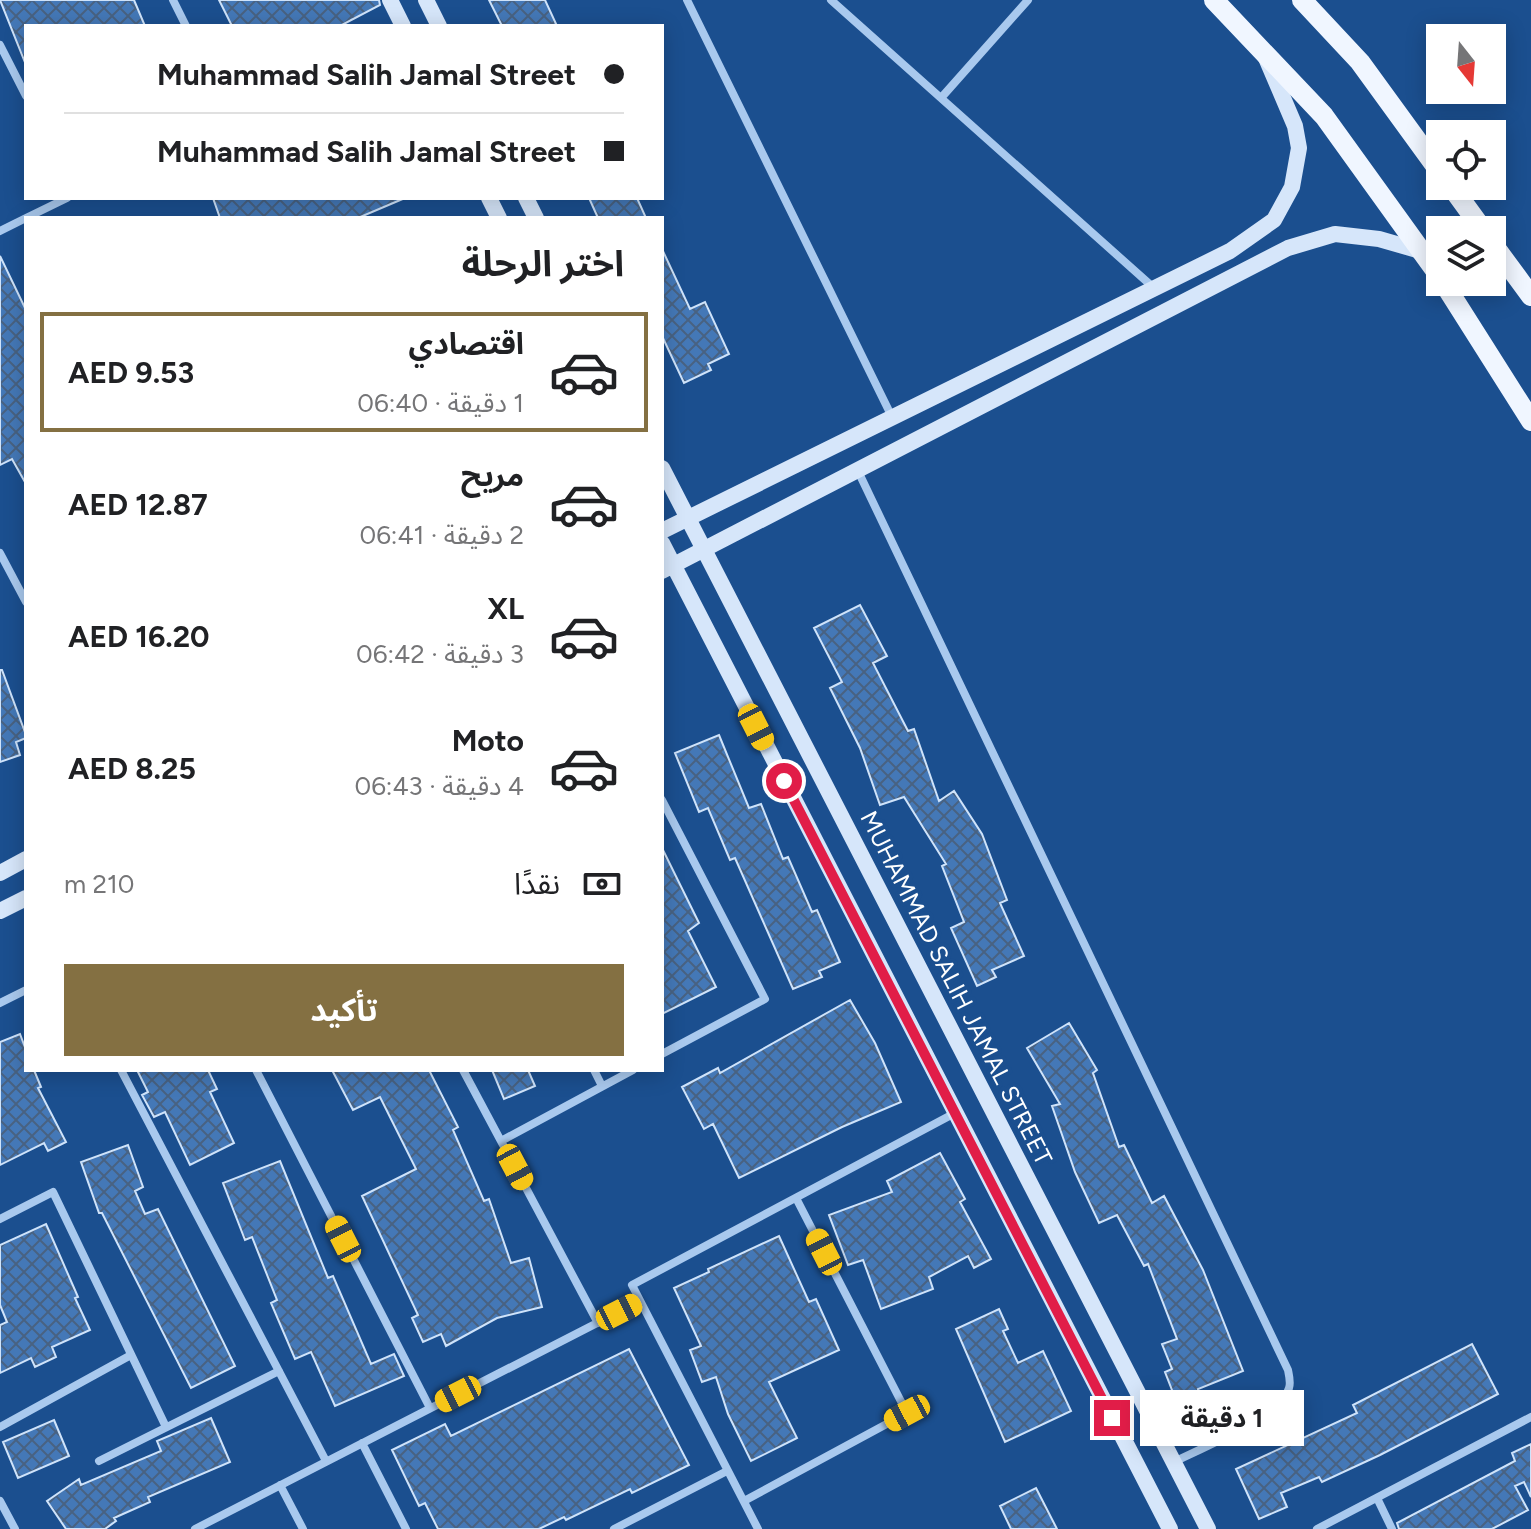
<!DOCTYPE html>
<html lang="ar">
<head>
<meta charset="utf-8">
<style>
  :root { --surface:#fff; --page:#f2f2f2; --text:#202124; --muted:#757577; --line:#e0e0e0; --accent:#847042 }
  body { margin:0; font-family:Figtree,"Noto Sans Arabic",sans-serif; background:var(--page); color:var(--text); direction:rtl; height:100vh; display:flex; flex-direction:column; font-size:30px; white-space:nowrap }
  * { box-sizing:border-box; margin:0 }
  p { font-size:26px; color:var(--muted) }
  .icon { flex:none; width:44px; height:44px; fill:none; stroke:currentColor; stroke-width:2; stroke-linecap:round; stroke-linejoin:round }
  .map { position:relative; flex:1; overflow:hidden; direction:ltr }
  .side { position:absolute; left:24px; top:216px; width:640px; height:856px; display:flex; flex-direction:column; background:var(--surface); border-radius:0px; box-shadow:0 4px 20px #0003; direction:rtl }
  .side>* { flex:none }
  .top-card { position:absolute; left:24px; top:24px; width:640px; height:176px; border-radius:0px; box-shadow:0 4px 20px #0003; direction:rtl; display:grid; align-content:center; height:176px; padding:0 40px; background:var(--surface) }
  .needle { width:52px; rotate:163deg }
  .tools { position:absolute; left:1426px; top:24px; display:grid; gap:16px }
  .tools a { display:grid; place-items:center; width:80px; height:80px; border-radius:0px; background:var(--surface); box-shadow:0 4px 20px #0003; font-size:40px }
  .end { position:absolute; width:36px; height:36px; margin:-18px; border:10px solid #e11d48; background:#fff; box-shadow:0 0 0 4px #fff }
  .from { border-radius:50% }
  .bubble { position:absolute; height:56px; border-radius:0px; background:var(--surface); box-shadow:0 4px 20px #0003; font-size:26px; font-weight:700; line-height:56px; text-align:center; direction:rtl }
  .car { position:absolute; width:24px; height:48px; margin:-24px -12px; border-radius:10px; box-shadow:0 0 6px 2px #0007; background:linear-gradient(#f5c518 24%,#345 0 40%,#f5c518 0 76%,#345 0 86%,#f5c518 0) }
  .top-card b { display:flex; align-items:center; gap:28px; height:76px; font-size:30px }
  .top-card b+b { border-top:2px solid var(--line) }
  .top-card i { width:20px; height:20px; background:var(--text) }
  ul { padding:0; list-style:none }
  li { display:flex; align-items:center; gap:24px; height:120px; margin:0 16px 12px; padding:0 24px; border:4px solid transparent; border-radius:0px }
  li div { flex:1 }
  li b { display:block; font-size:30px }
  li em { font-style:normal; font-weight:700 }
  li.on { border-color:var(--accent) }
  li>.icon { width:72px; height:72px; stroke-width:1.5 }
  h2 { padding:0 40px; font-size:36px; line-height:96px }
  .pay { display:flex; align-items:center; gap:20px; height:88px; padding:0 40px; font-size:30px }
  .pay p { margin-inline-start:auto }
  .primary-button { display:flex; gap:16px; margin-top:auto; padding:16px 40px }
  .primary-button a { flex:1; height:92px; border-radius:0px; background:var(--accent); color:#fff; font-size:32px; font-weight:700; line-height:92px; text-align:center }
  .map>svg:first-child { display:block }
  .building { fill:url(#building-cross-hatch); stroke:#cfe3fa; stroke-width:2 }
  .lines { fill:none; stroke-linecap:round; stroke-linejoin:round }
  .street { stroke:#a9c9ee; stroke-width:8 }
  .secondary { stroke:#d6e6fa; stroke-width:16 }
  .primary { stroke:#f0f6ff; stroke-width:20 }
  .route { stroke:#e11d48; stroke-width:10 }
  .labels { text-anchor:middle; stroke-width:8; stroke-linejoin:round; paint-order:stroke }
  .street-label { font-size:24px; fill:#fff; stroke:#1b4f8f }
</style>
</head>
<body>
<div class="map">
<svg width="1531" height="1529" viewBox="0 0 1531 1529">
  <defs>
    <pattern id="building-cross-hatch" width="8" height="8" patternUnits="userSpaceOnUse" patternTransform="scale(2)"><rect width="8" height="8" fill="#4478b7"/><path d="M0 0l8 8M0 8l8-8" fill="none" stroke="#486282"/></pattern>
  </defs>
  <rect width="100%" height="100%" fill="#1b4f8f"/>
  <path class="building" d="M0,0H134L145,26H26V65Z
    M219,0H379L380,5L340,26H232Z
    M489,0H545L557,26H502Z
    M213,198H405L358,218H220Z
    M589,198H637L646,218H598Z
    M662,249L690,309L705,302L729,354L708,364L711,370L684,383L662,336Z
    M0,256L26,310V484L12,459L0,465Z
    M860,605L887,656L873,663L908,731L914,729L939,801L954,791L982,834L1007,900L1000,903L1024,956L992,970L996,977L977,986L951,928L964,922L942,866L946,864L904,797L880,805L860,748L830,688L842,682L814,628Z
    M0,670H2L26,735V738L16,742L20,755L0,762Z
    M719,735L749,808L761,804L783,859L788,857L812,912L817,910L840,962L819,971L822,977L793,989L735,858L730,860L708,808L699,812L675,753Z
    M662,848L699,923L688,931L716,987L662,1014Z
    M850,1000L875,1043L901,1102L842,1127L739,1178L713,1124L704,1129L682,1087L718,1068L720,1073Z
    M1069,1023L1097,1070L1093,1073L1119,1147L1124,1145L1152,1203L1164,1196L1203,1270L1243,1371L1198,1389L1201,1399L1179,1408L1165,1372L1172,1369L1162,1344L1177,1339L1148,1264L1144,1266L1117,1215L1099,1223L1075,1172L1052,1106L1060,1104L1027,1048Z
    M20,1034L26,1050V1070H34L41,1087L38,1088L66,1142L48,1151L44,1143L0,1165V1042Z
    M137,1070H208L217,1089L210,1092L234,1143L190,1165L165,1112L154,1117L142,1095L148,1092Z
    M332,1070H429L458,1127L453,1130L484,1201L489,1199L511,1263L529,1258L542,1307L497,1318L446,1346L441,1334L423,1342L412,1318L418,1315L362,1196L416,1169L380,1097L353,1110Z
    M492,1070H528L535,1086L504,1099Z
    M128,1145L143,1187L135,1191L145,1214L158,1209L235,1366L191,1388L102,1213H99L81,1162Z
    M940,1153L965,1199L960,1202L991,1259L974,1268L968,1256L929,1277L933,1289L881,1309L863,1260L848,1265L829,1215L892,1192L887,1181Z
    M280,1161L328,1278L333,1276L371,1364L394,1354L404,1376L335,1406L311,1352L295,1359L271,1303L277,1300L252,1237L245,1240L223,1183Z
    M46,1224L78,1297L75,1298L90,1330L52,1347L56,1357L35,1367L31,1358L0,1373V1325L7,1322L0,1305V1245Z
    M779,1236L809,1302L816,1299L839,1350L769,1382L797,1438L751,1461L728,1414L716,1377L702,1382L690,1350L701,1346L674,1288L709,1272L708,1269Z
    M999,1309L1008,1329L1003,1331L1018,1363L1043,1351L1071,1411L1005,1442L956,1329Z
    M1472,1344L1498,1394L1380,1455L1322,1482L1319,1477L1281,1493L1287,1507L1259,1519L1236,1469L1357,1413L1353,1405Z
    M629,1349L689,1465L632,1493L630,1489L566,1520L564,1517L539,1529H438L425,1503L419,1506L392,1450L445,1424L451,1436Z
    M211,1418L230,1462L148,1497L150,1502L114,1518L116,1521L105,1529H66L47,1501L79,1479L81,1485L161,1451L157,1441Z
    M54,1420L69,1456L18,1478L3,1442Z
    M1531,1444V1497L1524,1482L1515,1486L1528,1510L1492,1529H1399L1397,1523L1515,1461L1512,1453Z
    M1036,1488L1057,1529H1011L1000,1506Z"/>
  <g class="lines">
    <path class="street" d="M173,0L186,26
      M687,0L892,417
      M831,0L1154,288
      M0,45L26,96
      M941,98L1028,0
      M26,218L67,198
      M0,231L26,218
      M858,471L1288,1370C1289,1375 1291,1383 1289,1388C1282,1415 1200,1449 1174,1462
      M0,553L26,602
      M662,800L765,999L662,1054
      M0,1003L26,990
      M121,1070L326,1461
      M256,1070L430,1408
      M463,1070L598,1323
      M594,1070L602,1086
      M501,1141L633,1070
      M0,1219L53,1192L166,1427
      M0,1427L131,1355
      M362,1443L406,1529
      M99,1461L279,1371
      M280,1485L303,1529
      M1377,1498L1392,1529
      M0,1501L15,1529
      M744,1501L907,1413L796,1198
      M195,1529L640,1301
      M614,1529L727,1471
      M758,1529L632,1285L955,1113
      M1317,1529L1531,1417"/>
    <path class="secondary" d="M390,0L403,26
      M426,0L439,26
      M489,198L499,218
      M526,198L536,218
      M662,468L1208,1529
      M662,531L1230,251L1274,220L1292,187L1299,148L1295,126L1266,58
      M662,543L1170,1529
      M662,571L1288,248L1335,234L1379,239L1424,252
      M0,873L26,859
      M0,911L26,898"/>
    <path class="primary" d="M1214,0L1324,116L1440,277
      M1302,0L1360,62L1440,172
      M1451,186L1483,230
      M1492,243L1531,296
      M1443,282L1531,421"/>
  </g>
  <g class="lines">
    <path class="route" d="M784,781L1112,1418"/>
  </g>
  <g class="labels">
    <g class="street-label">
      <text transform="translate(956 988) rotate(63)" y="8">MUHAMMAD SALIH JAMAL STREET</text>
    </g>
  </g>
</svg>
<div class="tools">
<a><svg class="needle" viewBox="-14 -14 28 28"><path d="M0-13l5 13h-10z" fill="#e53935"/><path d="M0 13l5-13h-10z" fill="#757577"/></svg></a>
<a><svg class="icon" aria-label="locate" viewBox="0 0 24 24"><circle cx="12" cy="12" r="6"/><path d="M12 2v4M12 18v4M2 12h4M18 12h4"/></svg></a>
<a><svg class="icon" aria-label="layers" viewBox="0 0 24 24"><path d="M12 4l9 5-9 5-9-5zM3 14l9 5 9-5"/></svg></a>
</div>
<i class="end from" style="left:784px;top:781px"></i>
<i class="end" style="left:1112px;top:1418px"></i>
<div class="bubble" style="left:1140px;top:1390px;width:164px">1 دقيقة</div>
<i class="car" style="left:756px;top:727px;rotate:153deg"></i>
<i class="car" style="left:515px;top:1167px;rotate:152deg"></i>
<i class="car" style="left:343px;top:1239px;rotate:333deg"></i>
<i class="car" style="left:824px;top:1252px;rotate:333deg"></i>
<i class="car" style="left:619px;top:1312px;rotate:63deg"></i>
<i class="car" style="left:458px;top:1394px;rotate:243deg"></i>
<i class="car" style="left:907px;top:1413px;rotate:242deg"></i>
<div class="top-card">
<b><i class="from"></i>Muhammad Salih Jamal Street</b>
<b><i></i>Muhammad Salih Jamal Street</b>
</div>
<section class="side">
<h2>اختر الرحلة</h2>
<ul>
<li class="on"><svg class="icon" aria-label="car" viewBox="0 0 24 24"><path d="M5 17H2v-5l4-1 3-4h7l3 4 3 1v5h-3M9 17h6M6 11h13"/><circle cx="7" cy="17" r="2"/><circle cx="17" cy="17" r="2"/></svg><div><b>اقتصادي</b><p>1 دقيقة · 06:40</p></div><em>AED 9.53</em></li>
<li><svg class="icon" aria-label="car" viewBox="0 0 24 24"><path d="M5 17H2v-5l4-1 3-4h7l3 4 3 1v5h-3M9 17h6M6 11h13"/><circle cx="7" cy="17" r="2"/><circle cx="17" cy="17" r="2"/></svg><div><b>مريح</b><p>2 دقيقة · 06:41</p></div><em>AED 12.87</em></li>
<li><svg class="icon" aria-label="car" viewBox="0 0 24 24"><path d="M5 17H2v-5l4-1 3-4h7l3 4 3 1v5h-3M9 17h6M6 11h13"/><circle cx="7" cy="17" r="2"/><circle cx="17" cy="17" r="2"/></svg><div><b>XL</b><p>3 دقيقة · 06:42</p></div><em>AED 16.20</em></li>
<li><svg class="icon" aria-label="car" viewBox="0 0 24 24"><path d="M5 17H2v-5l4-1 3-4h7l3 4 3 1v5h-3M9 17h6M6 11h13"/><circle cx="7" cy="17" r="2"/><circle cx="17" cy="17" r="2"/></svg><div><b>Moto</b><p>4 دقيقة · 06:43</p></div><em>AED 8.25</em></li>
</ul>
<div class="pay"><svg class="icon" aria-label="cash" viewBox="0 0 24 24"><path d="M3 7h18v10H3z"/><circle cx="12" cy="12" r="2"/></svg>نقدًا<p>210 m</p></div>
<div class="primary-button"><a>تأكيد</a></div>
</section>
</div>
</body>
</html>
